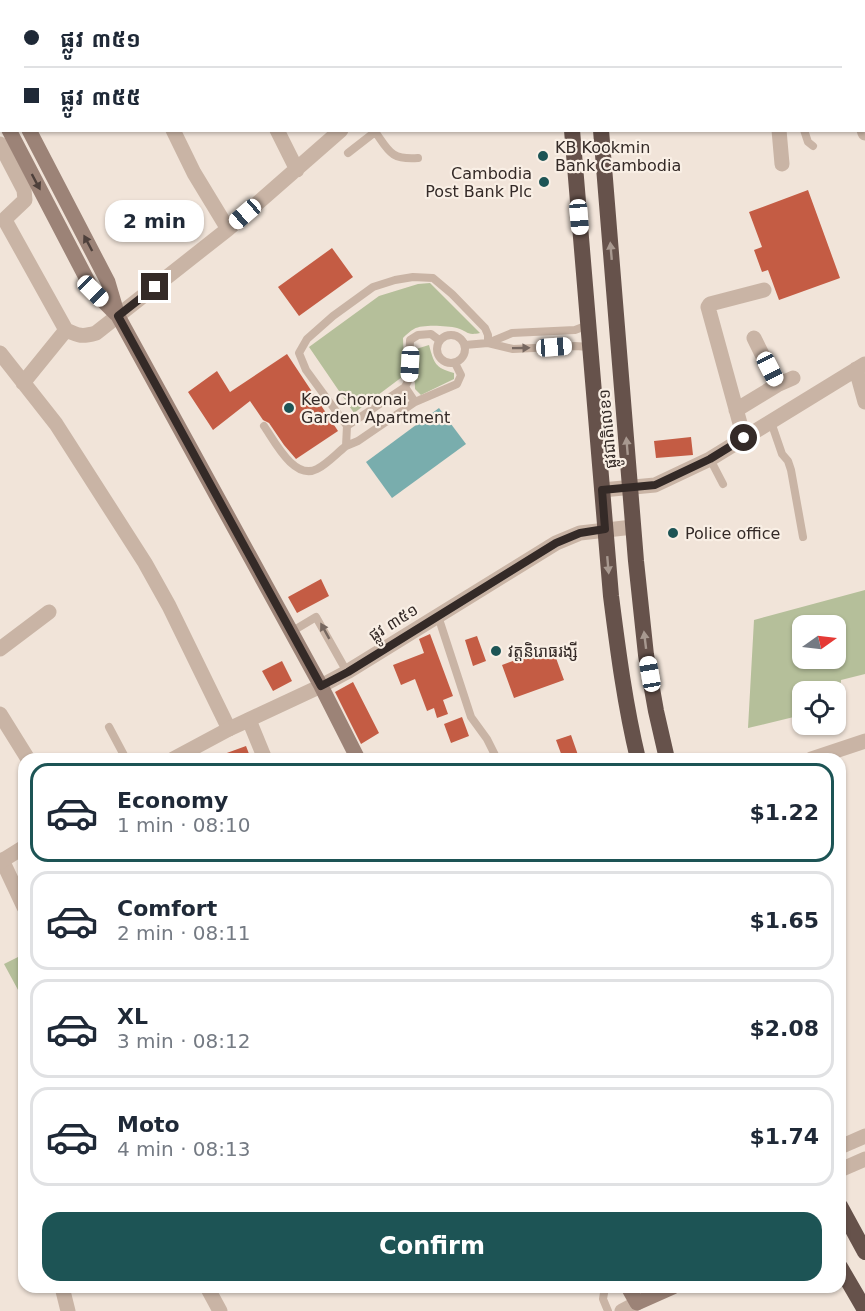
<!DOCTYPE html>
<html lang="en">
<head>
<meta charset="utf-8">
<style>
  :root { --surface:#fff; --page:#f2f2f3; --text:#1f2937; --muted:#747a83; --line:#e0e1e3; --accent:#1d5455 }
  body { margin:0; font-family:"DejaVu Sans","Noto Sans Khmer",sans-serif; background:var(--page); color:var(--text); height:100vh; display:flex; flex-direction:column; font-size:22px; white-space:nowrap }
  * { box-sizing:border-box; margin:0 }
  p { font-size:20px; color:var(--muted) }
  .icon { flex:none; width:33px; height:33px; fill:none; stroke:currentColor; stroke-width:2; stroke-linecap:round; stroke-linejoin:round }
  .map { position:relative; flex:1; overflow:hidden }
  .side { position:absolute; left:18px; top:753px; width:828px; height:540px; display:flex; flex-direction:column; background:var(--surface); border-radius:18px; box-shadow:0 2px 4px #0004 }
  .side>* { flex:none }
  .banner { position:absolute; left:0px; top:0px; width:866px; height:132px; box-shadow:0 2px 4px #0004; display:grid; align-content:center; height:132px; padding:0 24px; background:var(--surface) }
  .needle { width:39px; rotate:76deg }
  .buttons { position:absolute; left:792px; top:615px; display:grid; gap:12px }
  .buttons a { display:grid; place-items:center; width:54px; height:54px; border-radius:12px; background:var(--surface); box-shadow:0 2px 4px #0004; font-size:30px }
  .end { position:absolute; width:27px; height:27px; margin:-14px; border:8px solid #342a27; background:#fff; box-shadow:0 0 0 3px #fff }
  .from { border-radius:50% }
  .bubble { position:absolute; height:42px; border-radius:18px; background:var(--surface); box-shadow:0 2px 4px #0004; font-size:20px; font-weight:700; line-height:42px; text-align:center }
  .car { position:absolute; width:18px; height:36px; margin:-18px -9px; border-radius:8px; box-shadow:0 0 4px 2px #0007; background:linear-gradient(#fff 24%,#345 0 40%,#fff 0 76%,#345 0 86%,#fff 0) }
  .banner b { display:flex; align-items:center; gap:21px; height:57px; font-size:22px }
  .banner b+b { border-top:2px solid var(--line) }
  .banner i { width:15px; height:15px; background:var(--text) }
  ul { padding:10px 0 0; list-style:none }
  li { display:flex; align-items:center; gap:18px; height:99px; margin:0 12px 9px; padding:0 12px; border:3px solid var(--line); border-radius:18px }
  li div { flex:1 }
  li b { display:block; font-size:22px }
  li em { font-style:normal; font-weight:700 }
  li.current { border-color:var(--accent) }
  li>.icon { width:54px; height:54px; stroke-width:1.5 }
  .cta { display:flex; gap:12px; margin-top:auto; padding:12px 24px }
  .cta a { flex:1; height:69px; border-radius:18px; background:var(--accent); color:#fff; font-size:24px; font-weight:700; line-height:69px; text-align:center }
  .map>svg:first-child { display:block }
  .green { fill:#b5bf9a; fill-rule:evenodd }
  .water { fill:#79adad }
  .building { fill:#c45c44 }
  .lines { fill:none; stroke-linecap:round; stroke-linejoin:round }
  .service { stroke:#c9b4a5; stroke-width:8 }
  .minor { stroke:#c9b4a5; stroke-width:15 }
  .tertiary { stroke:#c9b4a5; stroke-width:15 }
  .secondary { stroke:#9c8377; stroke-width:15 }
  .trunk { stroke:#66524b; stroke-width:16 }
  .oneway { fill:#4e403b }
  .oneway2 { fill:#a89990 }
  .oneway3 { fill:#776860 }
  .route { stroke:#342a27; stroke-width:8 }
  .poi-dot { fill:#1d5455; stroke:#f9efe5; stroke-width:2 }
  .labels { text-anchor:middle; stroke-width:4.5; stroke-linejoin:round; paint-order:stroke }
  .poi-label { font-size:16px; fill:#342a27; stroke:#f9efe5; text-anchor:start }
  .street-label { font-size:16px; fill:#342a27; stroke:#f9efe5 }
</style>
</head>
<body>
<div class="map">
<svg width="865" height="1311" viewBox="0 0 865 1311">
  <rect width="100%" height="100%" fill="#f1e4d9"/>
  <path class="green" d="M430,283L480,333C466,336 468,331 457,328C447,326 423,324 414,329C410,331 406,335 403,338L404,365L402,377L354,413L309,347L379,296L418,284Z
    M429,345C434,363 435,368 454,373V379L421,395L415,389L414,361L416,349Z
    M865,590V674L841,680L840,705L836,706V692H802V715L748,728L754,620ZM802,626H836V658H802Z
    M24,954V1001L4,964Z"/>
  <path class="water" d="M439,408L466,444L392,498L366,462Z"/>
  <path class="building" d="M808,190L840,278L779,300L768,270L762,272L754,250L762,247L749,212Z
    M332,248L353,277L299,316L278,287Z
    M287,354L338,431L296,459L284,445L269,423L263,420L250,401L213,430L188,392L217,371L230,392Z
    M691,437L693,455L656,458L654,441Z
    M321,579L329,596L297,613L288,597Z
    M430,634L453,696L443,700L448,714L437,718L434,708L427,711L415,679L401,685L393,665L424,653L419,639Z
    M477,636L486,661L473,666L465,640Z
    M552,647L564,680L514,698L502,665Z
    M282,661L292,681L273,691L262,671Z
    M353,682L379,733L361,744L335,692Z
    M462,717L469,736L451,743L444,724Z
    M571,735L578,755L563,759L556,740Z
    M246,746L251,759H213V758Z"/>
  <g class="lines">
    <path class="service" d="M374,130C389,151 390,160 418,158
      M804,130L808,142L813,146
      M348,153L375,132
      M437 349a14 14 0 1 1 28 0a14 14 0 1 1-28 0Z
      M488,343L512,333L575,330L588,325
      M488,343L513,349L575,346L590,347
      M405,387L415,402
      M771,422L782,454L788,461L791,470L803,537
      M264,426C274,440 294,481 317,469C327,464 337,453 346,446L347,426L306,370L299,353L307,339L333,316L373,287L395,280L413,277L433,278L452,294L485,328L488,335V343L465,345
      M347,426L405,387L409,379L410,340L418,335L431,334L439,340
      M346,446L358,441L415,402L457,384L461,375L455,363
      M710,459L723,484
      M438,616L471,717L487,739L497,759
      M291,632L316,617L347,672
      M109,727L126,759
      M605,1287L603,1299L608,1311"/>
    <path class="minor" d="M108,0L109,2
      M210,0L211,2
      M280,0L281,2
      M718,0V2
      M769,0L770,2
      M484,2L485,0
      M0,56L2,55
      M864,80H865
      M173,130L194,173L228,229
      M277,130L297,170
      M779,130L782,164
      M864,130L865,133
      M0,144L24,190L25,200L6,218L7,224L66,330C79,336 82,337 96,333L228,229L341,130
      M754,338L777,385
      M0,353L56,424L145,563L169,606L229,729
      M856,369L865,402
      M23,383L66,330
      M736,410L777,385L793,378
      M744,438L708,307L710,304L764,290
      M602,490L655,485L710,459L865,364
      M0,649L49,612
      M0,714L28,759
      M249,720L265,759
      M2,860L24,907
      M840,1147L865,1136
      M840,1170L865,1159
      M62,1287L68,1311
      M207,1287L220,1311
      M622,1311L637,1303"/>
    <path class="tertiary" d="M173,759L229,729L321,686L347,672L556,543L580,533L633,527
      M811,759L865,741
      M0,862L24,847"/>
    <path class="secondary" d="M0,74L2,77
      M0,113L2,116
      M9,130L93,291L116,314
      M29,130L108,282L118,316L321,686L358,759
      M628,1287L637,1303L673,1287"/>
    <path class="trunk" d="M561,0V2
      M590,0V2
      M572,130L611,596C618,651 625,705 638,759
      M601,130L636,561L646,655L656,711L667,759
      M840,1206L865,1252
      M840,1267L865,1310"/>
  </g>
  <defs><path id="oneway-solid" d="M-6-.8H1V-3.2L6.5 0L1 3.2V.8H-6Z" transform="scale(1.5)"/></defs>
  <g class="oneway">
    <use href="#oneway-solid" transform="translate(36 182) rotate(62)"/>
    <use href="#oneway-solid" transform="translate(88 243) rotate(-118)"/>
  </g>
  <g class="oneway2">
    <use href="#oneway-solid" transform="translate(611 251) rotate(-95)"/>
    <use href="#oneway-solid" transform="translate(627 446) rotate(-95)"/>
    <use href="#oneway-solid" transform="translate(608 565) rotate(85)"/>
    <use href="#oneway-solid" transform="translate(645 640) rotate(-97)"/>
  </g>
  <g class="oneway3">
    <use href="#oneway-solid" transform="translate(521 348) rotate(-1)"/>
    <use href="#oneway-solid" transform="translate(325 631) rotate(-119)"/>
  </g>
  <g class="lines">
    <path class="route" d="M155,287L118,316L321,686L348,672L556,543L580,533L605,529L602,490L655,485L710,459L744,438"/>
  </g>
  <g class="poi-dot">
    <circle cx="543" cy="156" r="6"/>
    <circle cx="544" cy="182" r="6"/>
    <circle cx="289" cy="408" r="6"/>
    <circle cx="673" cy="533" r="6"/>
    <circle cx="496" cy="651" r="6"/>
  </g>
  <g class="labels">
    <g class="poi-label">
      <text x="555" y="153">KB Kookmin<tspan x="555" dy="18">Bank Cambodia</tspan></text>
      <text x="532" y="179" text-anchor="end">Cambodia<tspan x="532" dy="18">Post Bank Plc</tspan></text>
      <text x="301" y="405">Keo Choronai<tspan x="301" dy="18">Garden Apartment</tspan></text>
      <text x="685" y="539">Police office</text>
      <text x="508" y="657">វត្តនិរោធរង្សី</text>
    </g>
    <g class="street-label">
      <text transform="translate(607 429) rotate(-95)" y="6">ផ្លូវជាតិលេខ១</text>
      <text transform="translate(393 622) rotate(-32)" y="6">ផ្លូវ ៣៥១</text>
    </g>
  </g>
</svg>
<div class="buttons">
<a><svg class="needle" viewBox="-14 -14 28 28"><path d="M0-13l5 13h-10z" fill="#e53935"/><path d="M0 13l5-13h-10z" fill="#747a83"/></svg></a>
<a><svg class="icon" aria-label="locate" viewBox="0 0 24 24"><circle cx="12" cy="12" r="6"/><path d="M12 2v4M12 18v4M2 12h4M18 12h4"/></svg></a>
</div>
<i class="end from" style="left:744px;top:438px"></i>
<i class="end" style="left:155px;top:287px"></i>
<div class="bubble" style="left:105px;top:200px;width:99px">2 min</div>
<i class="car" style="left:245px;top:214px;rotate:229deg"></i>
<i class="car" style="left:579px;top:217px;rotate:175deg"></i>
<i class="car" style="left:93px;top:291px;rotate:135deg"></i>
<i class="car" style="left:554px;top:347px;rotate:86deg"></i>
<i class="car" style="left:410px;top:364px;rotate:183deg"></i>
<i class="car" style="left:770px;top:369px;rotate:153deg"></i>
<i class="car" style="left:650px;top:674px;rotate:350deg"></i>
<div class="banner">
<b><i class="from"></i>ផ្លូវ ៣៥១</b>
<b><i></i>ផ្លូវ ៣៥៥</b>
</div>
<section class="side">
<ul>
<li class="current"><svg class="icon" aria-label="car" viewBox="0 0 24 24"><path d="M5 17H2v-5l4-1 3-4h7l3 4 3 1v5h-3M9 17h6M6 11h13"/><circle cx="7" cy="17" r="2"/><circle cx="17" cy="17" r="2"/></svg><div><b>Economy</b><p>1 min · 08:10</p></div><em>$1.22</em></li>
<li><svg class="icon" aria-label="car" viewBox="0 0 24 24"><path d="M5 17H2v-5l4-1 3-4h7l3 4 3 1v5h-3M9 17h6M6 11h13"/><circle cx="7" cy="17" r="2"/><circle cx="17" cy="17" r="2"/></svg><div><b>Comfort</b><p>2 min · 08:11</p></div><em>$1.65</em></li>
<li><svg class="icon" aria-label="car" viewBox="0 0 24 24"><path d="M5 17H2v-5l4-1 3-4h7l3 4 3 1v5h-3M9 17h6M6 11h13"/><circle cx="7" cy="17" r="2"/><circle cx="17" cy="17" r="2"/></svg><div><b>XL</b><p>3 min · 08:12</p></div><em>$2.08</em></li>
<li><svg class="icon" aria-label="car" viewBox="0 0 24 24"><path d="M5 17H2v-5l4-1 3-4h7l3 4 3 1v5h-3M9 17h6M6 11h13"/><circle cx="7" cy="17" r="2"/><circle cx="17" cy="17" r="2"/></svg><div><b>Moto</b><p>4 min · 08:13</p></div><em>$1.74</em></li>
</ul>
<div class="cta"><a>Confirm</a></div>
</section>
</div>
</body>
</html>
